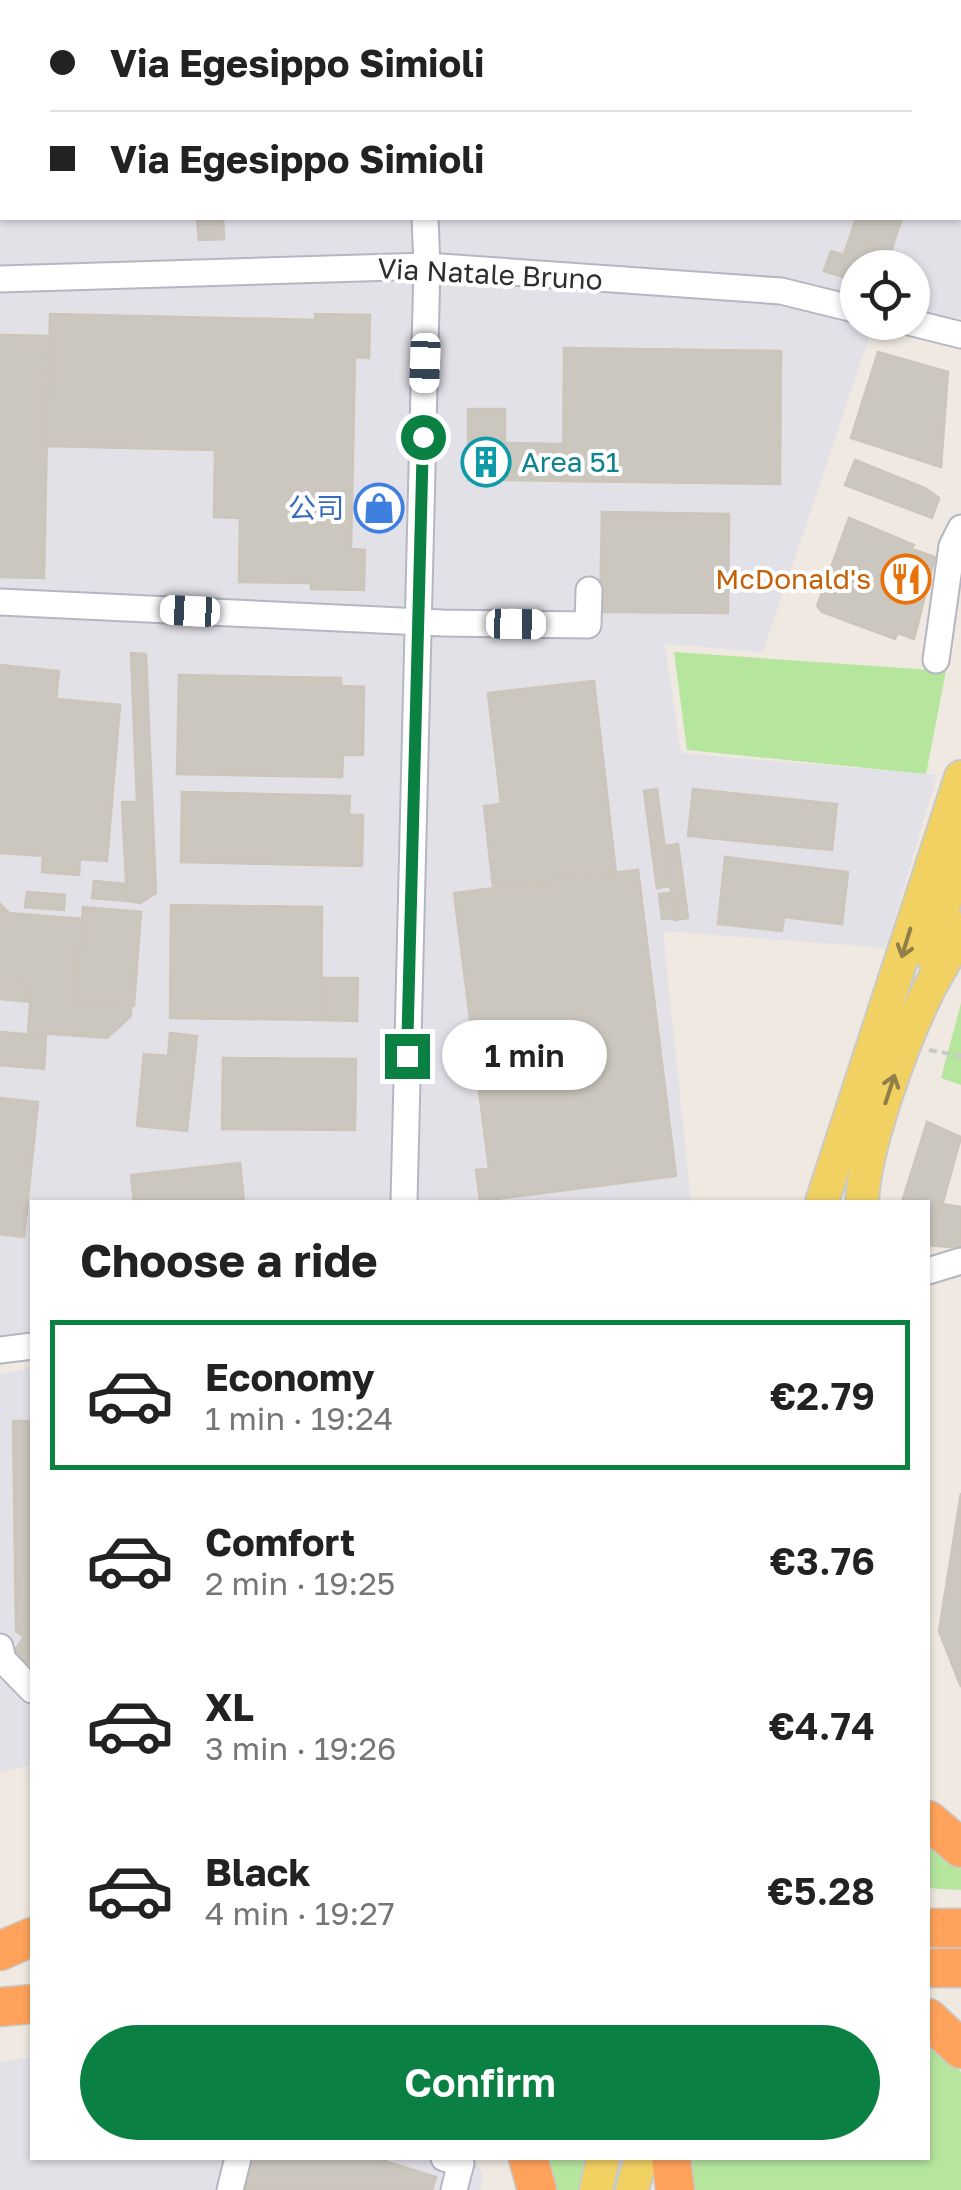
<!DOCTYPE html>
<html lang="en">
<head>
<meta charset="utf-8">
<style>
  :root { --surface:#fff; --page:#f2f2f2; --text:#222; --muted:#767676; --line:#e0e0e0; --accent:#0b8043 }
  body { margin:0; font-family:"Golos Text","Noto Sans SC",sans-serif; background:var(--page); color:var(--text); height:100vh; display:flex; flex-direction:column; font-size:38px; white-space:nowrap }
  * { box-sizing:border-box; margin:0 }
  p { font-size:32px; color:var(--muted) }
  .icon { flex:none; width:55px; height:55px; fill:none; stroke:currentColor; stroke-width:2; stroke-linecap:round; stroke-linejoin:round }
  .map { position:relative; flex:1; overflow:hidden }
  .side { position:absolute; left:30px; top:1200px; width:900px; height:960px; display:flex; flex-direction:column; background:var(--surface); border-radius:0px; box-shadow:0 2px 8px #0004 }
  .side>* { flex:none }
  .top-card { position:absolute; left:0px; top:0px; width:962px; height:220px; box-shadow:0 2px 8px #0004; display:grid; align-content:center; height:220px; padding:0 50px; background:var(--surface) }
  .fabs { position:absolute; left:840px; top:250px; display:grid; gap:20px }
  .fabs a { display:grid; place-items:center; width:90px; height:90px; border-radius:50%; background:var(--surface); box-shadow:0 2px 8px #0004; font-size:50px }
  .end { position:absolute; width:45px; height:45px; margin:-22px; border:12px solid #0b8043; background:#fff; box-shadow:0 0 0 5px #fff }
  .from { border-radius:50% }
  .bubble { position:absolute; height:70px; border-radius:35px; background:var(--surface); box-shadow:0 2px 8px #0004; font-size:32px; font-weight:600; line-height:70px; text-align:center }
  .car { position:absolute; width:30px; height:60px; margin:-30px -15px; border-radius:12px; box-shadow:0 0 8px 2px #0007; background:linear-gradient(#fff 24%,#345 0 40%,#fff 0 76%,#345 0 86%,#fff 0) }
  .top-card b { display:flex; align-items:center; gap:35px; height:95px; font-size:38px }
  .top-card b+b { border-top:2px solid var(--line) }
  .top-card i { width:25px; height:25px; background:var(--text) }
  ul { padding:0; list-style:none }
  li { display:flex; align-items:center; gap:30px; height:150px; margin:0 20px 15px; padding:0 30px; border:5px solid transparent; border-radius:0px }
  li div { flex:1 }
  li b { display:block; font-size:38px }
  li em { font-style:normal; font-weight:600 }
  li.active { border-color:var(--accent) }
  li>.icon { width:90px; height:90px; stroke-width:1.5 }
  h2 { padding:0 50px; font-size:45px; line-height:120px }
  .button { display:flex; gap:20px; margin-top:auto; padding:20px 50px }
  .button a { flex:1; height:115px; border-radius:60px; background:var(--accent); color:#fff; font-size:40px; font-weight:600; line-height:115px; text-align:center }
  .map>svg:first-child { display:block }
  .industrial { fill:#e3e1e8; fill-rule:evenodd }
  .green { fill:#b6e59e }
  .building { fill:#cbc7bf; stroke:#cbc5ba; stroke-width:2.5 }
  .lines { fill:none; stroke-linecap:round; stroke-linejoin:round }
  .minor-casing { stroke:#b4b7c1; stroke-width:29 }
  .major-casing { stroke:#c9c9c9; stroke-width:36 }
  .highway-casing { stroke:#c9c9c9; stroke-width:41 }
  .path { stroke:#c9c9c9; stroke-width:4; stroke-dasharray:8 5; stroke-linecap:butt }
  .minor { stroke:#fff; stroke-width:25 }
  .major { stroke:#f2d163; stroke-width:32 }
  .highway { stroke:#ffa35c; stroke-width:38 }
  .oneway { stroke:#908048 }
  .route { stroke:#0b8043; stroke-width:12 }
  .labels { text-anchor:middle; stroke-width:8; stroke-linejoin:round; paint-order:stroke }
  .street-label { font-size:28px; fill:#2e2e2e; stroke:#fff }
  .culture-label { font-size:28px; fill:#0d838f; stroke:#fff; text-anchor:start }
  .shop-label { font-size:28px; fill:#366cbe; stroke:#fff; text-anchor:end }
  .food-label { font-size:28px; fill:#c56008; stroke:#fff; text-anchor:end }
</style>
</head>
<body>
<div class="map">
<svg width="961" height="2190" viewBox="0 0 961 2190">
  <rect width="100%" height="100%" fill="#efe9e1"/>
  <path class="industrial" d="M0,0H961V318L913,316L912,268H858V322L874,323L763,652L665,644L681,753L937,775L886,948L663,931L691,1202H32V1354L0,1359ZM2,2H960V218H2Z
    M32,1368V1765L0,1772V1374Z
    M32,2057V2158H474L484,2176L480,2190H0V2062Z"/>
  <path class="green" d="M674,652L946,671L926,774L687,750Z
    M961,1003V1085L941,1078Z
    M928,1832L961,1860V1890L928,1888Z
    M928,2038L961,2072V2190H693L686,2158H928Z
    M540,2158H584L579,2190H550Z"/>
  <path class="building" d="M173,0V2H79L135,0Z
    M222,0H381V2H222Z
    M473,0H592L472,2Z
    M592,0H855L863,2H591Z
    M197,218H223L224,239L199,240Z
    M856,218H902L886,266L889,268H858V282L824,271L831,251L844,255Z
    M50,314L315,320V314L370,315L369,358L355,357L351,549L365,550L364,590L311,589V583L239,582L240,518L214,517L215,450L47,446Z
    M0,335L49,336L44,578L0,577Z
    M564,348L781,351L780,484L563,481Z
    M878,352L948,372L941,467L851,438Z
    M468,409H505V480H468Z
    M505,443L563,444V481L505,480Z
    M855,460L925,488L939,498L932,518L845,485Z
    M602,512L729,514L728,613L600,612Z
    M849,518L914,545L912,549L935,557L914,639L898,633L895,639L822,612L817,606Z
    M131,653L146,654L156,893L140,903L127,901L122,802H137Z
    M0,665L59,671L56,699L120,705L107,861L80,859L79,875L42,872L43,856L0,853Z
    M179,675L341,678V686L364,687L363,755H343L342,777L177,774Z
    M594,681L616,873L493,887L484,806L501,804L488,693Z
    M657,789L670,886L657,888L644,791Z
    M693,789L837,804L832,850L688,836Z
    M182,792L350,796L349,815H363L362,866L181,862Z
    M678,844L688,918L675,920L665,846Z
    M725,857L848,872L842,924L784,917L782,931L718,924Z
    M638,870L676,1176L480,1201L476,1170L489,1169L454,893Z
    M94,881L126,884L127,901L92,898Z
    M27,892L65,895L64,910L25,907Z
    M671,893L674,918L662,919L659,894Z
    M0,904L9,913L83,919L76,1001L131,1006V1016L107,1038L28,1032L32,980L0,978Z
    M171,905L322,907L321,1020L170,1018Z
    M83,907L141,912L134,1006L76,1001Z
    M0,978L32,980L31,1002L0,999Z
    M321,978H358L357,1021L321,1020Z
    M0,1032L46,1036L44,1069L0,1065Z
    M170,1033L197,1036L187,1131L137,1126L144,1054L168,1056Z
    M223,1058L356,1059L355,1130L222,1129Z
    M0,1098L38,1102L24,1237L0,1234Z
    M927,1122L961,1137L940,1213L928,1212V1202H902Z
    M240,1163L244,1202H134L131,1175Z
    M942,1204L961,1207V1248L928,1245V1212L940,1213Z
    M13,1421H32V1666L13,1653L24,1637L16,1631Z
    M961,1493V1687L939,1631Z
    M250,2158H375L436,2177L432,2190H240Z"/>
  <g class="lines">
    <g class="minor-casing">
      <path id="minor" d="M411,0L412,2
        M0,279L427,266L781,291L858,310
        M909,322L961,335
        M0,602L443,623L588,625L589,590
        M936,660L952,546L961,528
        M404,1202L427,266L425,218
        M928,1271L961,1261
        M0,1350L32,1346
        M0,1647L3,1660L32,1690
        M444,2158L461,2163L454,2190
        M230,2190L238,2158"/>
    </g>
    <g class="major-casing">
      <path id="major" d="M933,958L961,825
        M822,1202L961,777
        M862,1202C864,1148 901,1047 925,997C936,973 951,953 961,929
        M596,2190L603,2158
        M632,2190L641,2158"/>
    </g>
    <g class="highway-casing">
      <path id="highway" d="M928,1820L961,1848
        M928,1928H961
        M0,1951L32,1937
        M928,1968H961
        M0,2007L32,2004
        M928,2018L961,2049
        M528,2158L537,2190
        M671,2158L675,2190"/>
    </g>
    <path class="path" d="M929,1050L961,1056"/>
    <use href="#minor" class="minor"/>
    <use href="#major" class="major"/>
    <use href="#highway" class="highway"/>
  </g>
  <defs><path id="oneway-shaft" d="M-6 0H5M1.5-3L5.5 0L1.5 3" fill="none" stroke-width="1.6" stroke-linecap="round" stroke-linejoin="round" transform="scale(2.5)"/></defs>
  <g class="oneway">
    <use href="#oneway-shaft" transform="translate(906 943) rotate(107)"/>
    <use href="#oneway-shaft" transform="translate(890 1089) rotate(-72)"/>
  </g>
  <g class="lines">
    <path class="route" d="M407,1056L423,437"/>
  </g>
  <defs>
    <g id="building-ring" transform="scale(2.5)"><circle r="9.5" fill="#fff" stroke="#0f9aa8" stroke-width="1.5"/><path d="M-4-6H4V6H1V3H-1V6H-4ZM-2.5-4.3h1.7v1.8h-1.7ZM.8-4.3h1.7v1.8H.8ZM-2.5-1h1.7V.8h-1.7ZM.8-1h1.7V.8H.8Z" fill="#0f9aa8"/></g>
    <g id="shop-ring" transform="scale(2.5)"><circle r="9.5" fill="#fff" stroke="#3f7fe0" stroke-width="1.5"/><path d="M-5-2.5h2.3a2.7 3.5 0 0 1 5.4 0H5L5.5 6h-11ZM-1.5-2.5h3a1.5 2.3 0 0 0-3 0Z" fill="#3f7fe0"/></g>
    <g id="restaurant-ring" transform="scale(2.5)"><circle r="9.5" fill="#fff" stroke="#e8710a" stroke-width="1.5"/><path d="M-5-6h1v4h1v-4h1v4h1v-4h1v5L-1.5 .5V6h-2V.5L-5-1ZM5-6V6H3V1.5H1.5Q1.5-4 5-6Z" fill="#e8710a"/></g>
  </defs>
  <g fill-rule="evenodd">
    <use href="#building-ring" x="486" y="462"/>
    <use href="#shop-ring" x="379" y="508"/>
    <use href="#restaurant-ring" x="906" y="579"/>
  </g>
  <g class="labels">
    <g class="street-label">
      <text transform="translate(490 274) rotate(3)" y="10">Via Natale Bruno</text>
    </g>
    <g class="culture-label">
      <text x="521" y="472">Area 51</text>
    </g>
    <g class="shop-label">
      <text x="344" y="518">公司</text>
    </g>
    <g class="food-label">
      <text x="871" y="589">McDonald's</text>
    </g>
  </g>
</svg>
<div class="fabs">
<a><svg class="icon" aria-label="locate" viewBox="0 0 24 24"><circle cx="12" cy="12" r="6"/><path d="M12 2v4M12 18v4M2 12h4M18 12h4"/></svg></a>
</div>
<i class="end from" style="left:423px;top:437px"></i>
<i class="end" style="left:407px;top:1056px"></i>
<div class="bubble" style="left:442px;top:1020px;width:165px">1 min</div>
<i class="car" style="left:425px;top:363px;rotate:182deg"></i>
<i class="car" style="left:190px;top:611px;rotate:273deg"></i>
<i class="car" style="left:516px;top:624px;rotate:91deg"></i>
<div class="top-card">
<b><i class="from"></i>Via Egesippo Simioli</b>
<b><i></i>Via Egesippo Simioli</b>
</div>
<section class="side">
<h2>Choose a ride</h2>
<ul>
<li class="active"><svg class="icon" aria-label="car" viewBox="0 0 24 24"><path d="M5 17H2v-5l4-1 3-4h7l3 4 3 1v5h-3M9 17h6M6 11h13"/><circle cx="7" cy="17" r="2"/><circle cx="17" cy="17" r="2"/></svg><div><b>Economy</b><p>1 min · 19:24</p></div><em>€2.79</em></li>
<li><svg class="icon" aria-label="car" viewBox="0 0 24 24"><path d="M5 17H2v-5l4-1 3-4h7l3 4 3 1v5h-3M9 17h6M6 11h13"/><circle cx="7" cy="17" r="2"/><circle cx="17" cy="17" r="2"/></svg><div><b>Comfort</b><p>2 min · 19:25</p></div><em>€3.76</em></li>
<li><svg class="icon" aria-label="car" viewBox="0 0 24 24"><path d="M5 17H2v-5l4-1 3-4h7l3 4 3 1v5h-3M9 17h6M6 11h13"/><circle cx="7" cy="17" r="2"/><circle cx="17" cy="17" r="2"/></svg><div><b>XL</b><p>3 min · 19:26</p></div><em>€4.74</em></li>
<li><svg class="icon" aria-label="car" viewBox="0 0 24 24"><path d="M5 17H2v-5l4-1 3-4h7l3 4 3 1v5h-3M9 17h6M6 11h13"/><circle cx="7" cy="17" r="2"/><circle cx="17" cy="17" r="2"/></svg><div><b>Black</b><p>4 min · 19:27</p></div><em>€5.28</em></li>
</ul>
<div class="button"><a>Confirm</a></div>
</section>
</div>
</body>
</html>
